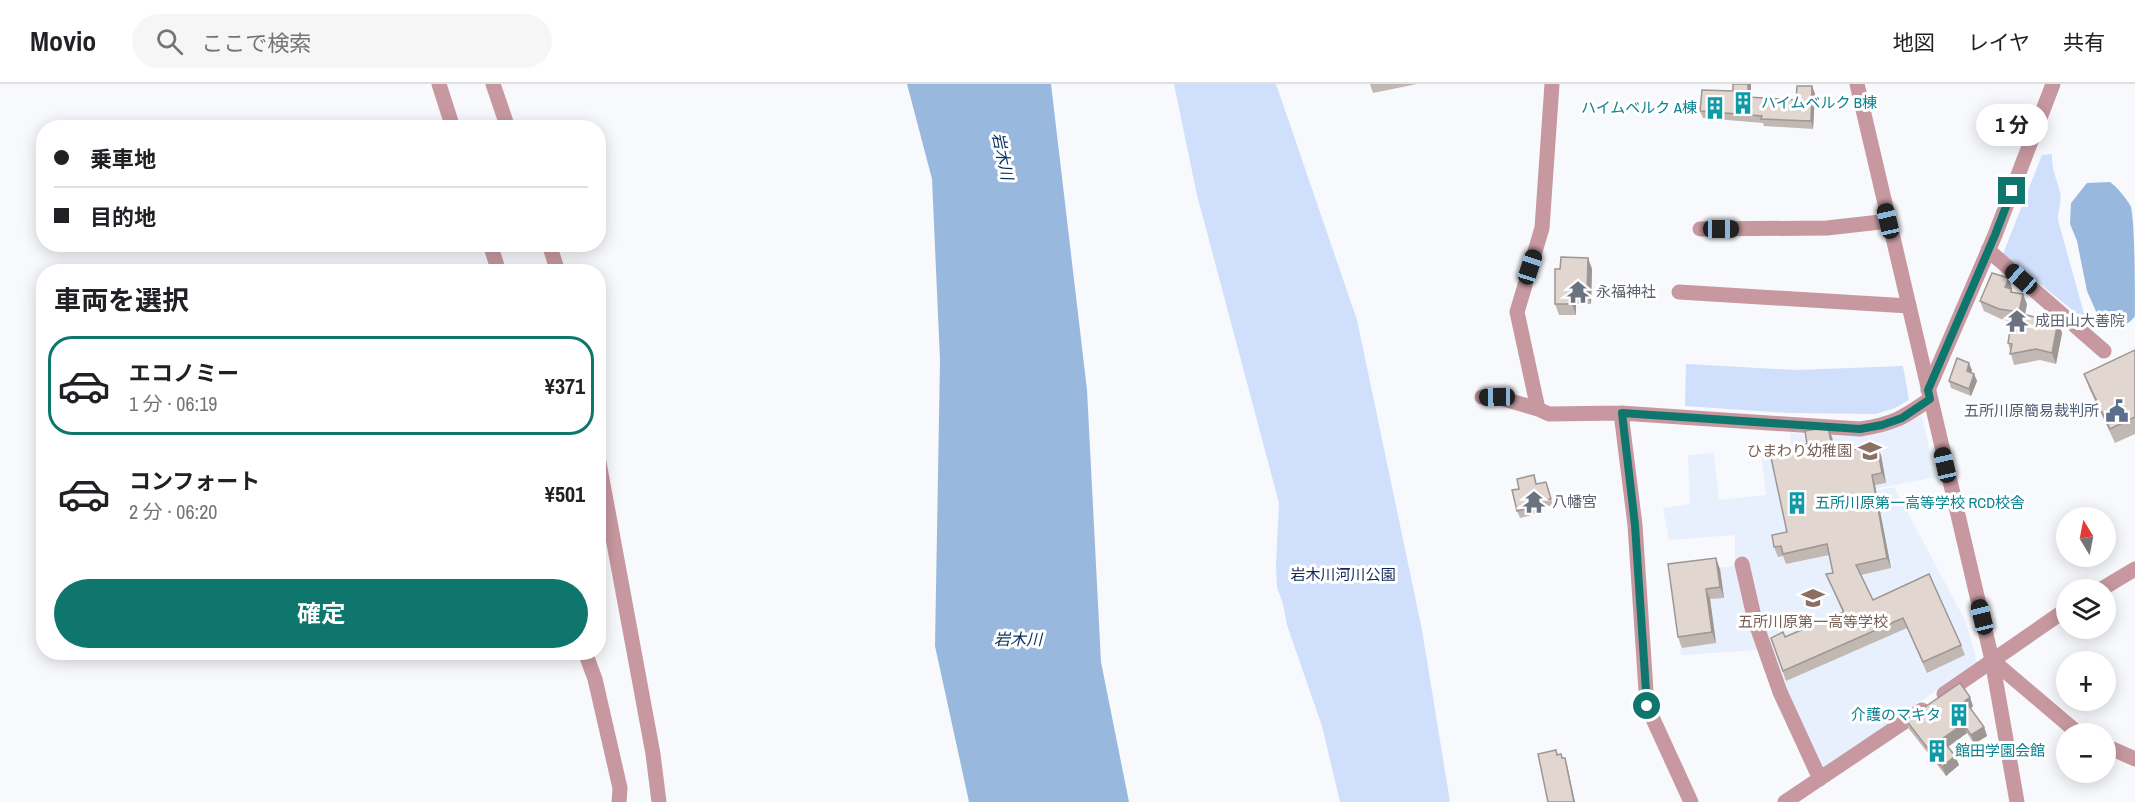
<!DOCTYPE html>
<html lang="ja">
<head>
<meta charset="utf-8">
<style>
  :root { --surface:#fff; --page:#f6f6f6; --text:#202124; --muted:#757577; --line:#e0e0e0; --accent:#0f766e }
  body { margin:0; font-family:"Archivo Narrow","Noto Sans JP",sans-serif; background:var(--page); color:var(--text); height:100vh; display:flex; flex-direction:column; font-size:22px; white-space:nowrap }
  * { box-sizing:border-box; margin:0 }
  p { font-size:20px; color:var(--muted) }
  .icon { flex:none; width:33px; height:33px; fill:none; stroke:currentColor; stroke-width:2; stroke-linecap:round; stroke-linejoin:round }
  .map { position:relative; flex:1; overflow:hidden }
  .sheet { position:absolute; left:36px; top:180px; width:570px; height:396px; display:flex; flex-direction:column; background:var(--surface); border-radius:24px; box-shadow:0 3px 15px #0003 }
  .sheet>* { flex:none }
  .banner { position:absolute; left:36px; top:36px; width:570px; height:132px; border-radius:24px; box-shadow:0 3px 15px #0003; display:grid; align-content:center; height:132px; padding:0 18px; background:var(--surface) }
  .needle { width:39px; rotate:350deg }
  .tools { position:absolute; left:2056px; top:423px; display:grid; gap:12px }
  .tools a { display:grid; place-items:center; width:60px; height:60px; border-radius:50%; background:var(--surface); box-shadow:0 3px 15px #0003; font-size:30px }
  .end { position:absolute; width:27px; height:27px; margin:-14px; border:8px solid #0f766e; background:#fff; box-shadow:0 0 0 3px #fff }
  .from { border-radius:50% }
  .bubble { position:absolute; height:42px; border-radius:21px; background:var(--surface); box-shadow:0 3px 15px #0003; font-size:20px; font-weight:700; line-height:42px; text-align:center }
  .car { position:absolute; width:18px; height:36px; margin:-18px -9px; border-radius:8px; box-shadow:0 0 4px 2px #0007; background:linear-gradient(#222 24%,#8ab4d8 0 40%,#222 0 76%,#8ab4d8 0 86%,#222 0) }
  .banner b { display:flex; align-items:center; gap:21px; height:57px; font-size:22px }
  .banner b+b { border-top:2px solid var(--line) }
  .banner i { width:15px; height:15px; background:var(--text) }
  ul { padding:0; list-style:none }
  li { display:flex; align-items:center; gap:18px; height:99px; margin:0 12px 9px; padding:0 6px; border:3px solid transparent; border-radius:24px }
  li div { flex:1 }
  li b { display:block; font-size:22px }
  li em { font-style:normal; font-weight:700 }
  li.on { border-color:var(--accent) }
  li>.icon { width:54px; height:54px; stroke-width:1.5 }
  h2 { padding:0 18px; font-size:27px; line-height:72px }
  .primary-button { display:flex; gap:12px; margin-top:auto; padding:12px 18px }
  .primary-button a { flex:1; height:69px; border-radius:36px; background:var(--accent); color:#fff; font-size:24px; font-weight:700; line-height:69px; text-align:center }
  header { display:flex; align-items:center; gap:36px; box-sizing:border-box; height:84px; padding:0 30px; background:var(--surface); border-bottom:2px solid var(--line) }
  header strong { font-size:28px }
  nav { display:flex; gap:33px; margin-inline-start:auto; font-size:21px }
  .search { width:420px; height:54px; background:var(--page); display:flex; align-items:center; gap:15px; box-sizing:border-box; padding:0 21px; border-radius:33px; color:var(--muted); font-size:22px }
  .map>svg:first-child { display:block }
  .built { fill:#e8f0fe }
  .green { fill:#cfdffc }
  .water { fill:#99b8de }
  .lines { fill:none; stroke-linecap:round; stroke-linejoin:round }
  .minor { stroke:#c798a0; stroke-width:15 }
  .tertiary { stroke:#c798a0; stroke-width:15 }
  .wall { fill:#c2b8b3 }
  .shaded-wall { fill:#9e9692 }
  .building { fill:#e2d6d0; stroke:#9e9692; stroke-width:1.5 }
  .route { stroke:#0f766e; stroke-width:8 }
  .labels { text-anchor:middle; stroke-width:6; stroke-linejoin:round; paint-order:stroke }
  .culture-label { font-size:15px; fill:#0d838f; stroke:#fff; text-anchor:start }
  .worship-label { font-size:15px; fill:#5b616d; stroke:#fff; text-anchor:start }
  .service-label { font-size:15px; fill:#4e5e75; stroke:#fff; text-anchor:end }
  .education-label { font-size:15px; fill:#785e54; stroke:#fff; text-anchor:end }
  .park-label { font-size:15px; fill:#112759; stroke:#fff }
  .water-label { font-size:16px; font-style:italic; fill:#05305f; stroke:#fff }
</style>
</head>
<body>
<header>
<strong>Movio</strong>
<div class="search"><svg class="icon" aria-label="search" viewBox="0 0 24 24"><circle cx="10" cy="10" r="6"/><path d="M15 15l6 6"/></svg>ここで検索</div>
<nav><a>地図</a><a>レイヤ</a><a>共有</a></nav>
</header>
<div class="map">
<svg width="2135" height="718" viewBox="0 0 2135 718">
  <rect width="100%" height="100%" fill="#f7f9fd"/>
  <path class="built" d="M1922,332L1936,393L1819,416L1806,350L1883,346Z
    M1790,349L1805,350L1818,419L1894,403L1966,538L1977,578L1820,688L1759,566L1681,571L1671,489L1735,482V451L1669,456L1663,424L1690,420L1688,371L1714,369L1719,416L1766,411L1761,368L1791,365Z"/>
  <path class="green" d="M1174,0H1276L1357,236L1422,546L1450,718H1340L1322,642L1287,541L1283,520L1277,503L1276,481L1279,419L1197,111Z
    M2052,70C2052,89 2056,91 2060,108C2062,114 2058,128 2058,136L2086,237L2003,170L2042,71Z
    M1686,280L1796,286L1903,282L1909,316L1895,324L1876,330L1789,329L1685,322Z"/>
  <path class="water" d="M907,0H1051L1087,306L1101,578L1129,718H969L935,562L940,276L932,95Z
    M2110,98C2116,102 2128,116 2131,123C2135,140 2135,209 2135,232C2127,243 2114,246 2102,241L2087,207L2077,157L2070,140L2071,119L2087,99Z"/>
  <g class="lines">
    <path class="minor" d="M439,0L453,44
      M1552,0L1542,144L1517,228L1538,325L1549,330L1621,329L1860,345C1893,340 1903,334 1930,315
      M1700,145L1827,144L1889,137
      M490,160L499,188
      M1988,166L2104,267
      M1679,208L1909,222
      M1928,306L1995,151L2053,0
      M1482,313H1497L1538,325
      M1621,329L1635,441L1647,622L1691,718
      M1742,480L1755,537L1780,608L1820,695
      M2100,506L2135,485
      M585,568L595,595L620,704L619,718
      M1992,576L2079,650
      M1944,610L2067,525
      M2106,662L2135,675
      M1785,718L1922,626"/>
    <path class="tertiary" d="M493,0L508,44
      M1857,0L1992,576L2017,718
      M549,160L558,188
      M598,373L653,670L659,718"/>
  </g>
  <path class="wall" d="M1370,0H1417L1373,9Z
    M1733,0H1751V14L1796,16L1812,2L1815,10L1813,45L1764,42L1763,39L1703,34L1700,27L1733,7Z
    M1588,174L1592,185L1591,220H1576V231H1559L1555,220L1560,185Z
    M2009,194L2012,205V208L2027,220L2025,231L2058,238L2062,249L2056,280L2040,276L2014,281L2008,259L2012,237L2003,236L1984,227L1980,217Z
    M2135,266V350L2115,359L2089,304L2084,290Z
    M1972,286L1971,288L1974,290L1977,297L1971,312L1951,304L1949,297Z
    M1832,353L1834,362L1881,371L1886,399L1875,401L1891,484L1861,491L1873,516L1961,561L1965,571L1927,589L1907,544L1786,597L1771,554L1785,553L1843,529L1826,490L1833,489L1829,471L1786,480L1783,472L1778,473L1774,463L1787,448Z
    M1546,398L1553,422L1541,425L1542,428L1520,434L1517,427L1537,400Z
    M1668,480L1720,485L1724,514L1710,515L1716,559L1682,564L1678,553Z
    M1973,622L1971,625L1984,643L1987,652L1974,660L1967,649L1948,663L1955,672L1959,681L1946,692L1909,645L1906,636Z"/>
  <path class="shaded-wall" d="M1748,0H1751V21L1748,13Z
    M1812,2L1815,10L1813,45L1811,37Z
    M1588,174L1592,185L1591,220L1587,209Z
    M2009,194L2012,205V207L2015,215L2005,203Z
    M1572,210L1576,220V231L1572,220Z
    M2023,210L2027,220L2023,239L2019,228Z
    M2058,238L2062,249L2056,280L2052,269Z
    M1969,279L1972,286L1969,294L1967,287Z
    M1974,290L1977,297L1971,312L1969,305Z
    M1828,343L1832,353L1836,373L1832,363Z
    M1877,361L1881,371L1886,399L1882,389Z
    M1872,391L1875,401L1891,484L1887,474Z
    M1716,474L1720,485L1724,514L1720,503Z
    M1706,505L1710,515L1716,559L1712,548Z
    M1970,613L1973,622L1969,626L1965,617Z
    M1963,640L1967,649L1946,664L1942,655Z
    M1984,643L1987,652L1974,660L1971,651Z
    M1955,672L1959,681L1946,692L1942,683Z
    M1565,674L1567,681L1575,718H1574Z"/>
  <path class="building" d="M1733,0H1748V13L1796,16L1797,2H1812L1811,37L1761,35L1762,32L1700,27L1702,6L1733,7Z
    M1561,173L1588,174L1587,209L1572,210V220H1555V185H1560Z
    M1992,189L2009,194L2005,203L2011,205V208L2023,210L2019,228L1999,225L1980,217Z
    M2013,228L2058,238L2052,269L2036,265L2010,270L2012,260L2008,259Z
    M2135,266V333L2110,345L2084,290Z
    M1957,274L1969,279L1967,287L1974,290L1969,305L1949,297Z
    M1828,343L1832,363L1849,360L1850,366L1877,361L1882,389L1872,391L1887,474L1856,481L1873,516L1929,490L1961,561L1923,578L1903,534L1783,587L1771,554L1783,548L1785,553L1844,528L1826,490L1833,489L1827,460L1783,470L1781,462L1774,463L1772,451L1787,448L1770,369L1807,360L1805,347Z
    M1534,391L1536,400L1546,398L1551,415L1539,417L1540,421L1517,427L1512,406L1519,405L1517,395Z
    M1716,474L1720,503L1706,505L1712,548L1678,553L1668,480Z
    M1960,599L1970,613L1965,617L1984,643L1971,651L1963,640L1942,655L1955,672L1942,683L1906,636Z
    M1556,666L1557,671L1561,670L1562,674H1565L1574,718H1548L1538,670Z"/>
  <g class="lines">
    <path class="route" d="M1647,622L1635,441L1622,329L1860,345L1882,341L1902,334L1930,315L1928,306L1995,151L2012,107"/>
  </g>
  <defs>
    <g id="building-bare" transform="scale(1.8)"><path d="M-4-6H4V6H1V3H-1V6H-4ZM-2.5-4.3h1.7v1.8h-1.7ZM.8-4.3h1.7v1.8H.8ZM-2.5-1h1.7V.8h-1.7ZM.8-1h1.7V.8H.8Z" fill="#0f9aa8" stroke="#fff" stroke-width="2.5" paint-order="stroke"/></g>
    <g id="temple-bare" transform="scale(1.8)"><path d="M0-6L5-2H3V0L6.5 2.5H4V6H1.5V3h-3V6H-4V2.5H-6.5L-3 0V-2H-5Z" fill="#6b7280" stroke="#fff" stroke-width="2.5" paint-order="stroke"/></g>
    <g id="civic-bare" transform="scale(1.8)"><path d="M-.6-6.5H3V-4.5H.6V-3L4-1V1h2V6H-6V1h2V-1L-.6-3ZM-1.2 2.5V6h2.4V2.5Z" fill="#5c6f8a" stroke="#fff" stroke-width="2.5" paint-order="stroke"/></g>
    <g id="school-bare" transform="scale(1.8)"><path d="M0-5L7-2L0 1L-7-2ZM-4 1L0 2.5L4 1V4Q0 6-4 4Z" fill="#8d6e63" stroke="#fff" stroke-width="2.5" paint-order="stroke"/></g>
  </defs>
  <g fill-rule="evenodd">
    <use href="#building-bare" x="1743" y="19"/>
    <use href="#building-bare" x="1715" y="24"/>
    <use href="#temple-bare" x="1578" y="208"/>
    <use href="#temple-bare" x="2017" y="237"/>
    <use href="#civic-bare" x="2117" y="327"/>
    <use href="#school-bare" x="1870" y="367"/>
    <use href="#temple-bare" x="1534" y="418"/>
    <use href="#building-bare" x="1797" y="419"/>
    <use href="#school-bare" x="1813" y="514"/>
    <use href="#building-bare" x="1959" y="631"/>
    <use href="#building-bare" x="1937" y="667"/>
  </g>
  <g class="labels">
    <g class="culture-label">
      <text x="1761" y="24">ハイムベルク B棟</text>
      <text x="1697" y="29" text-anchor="end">ハイムベルク A棟</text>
      <text x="1815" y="424">五所川原第一高等学校 RCD校舎</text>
      <text x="1941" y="636" text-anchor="end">介護のマキタ</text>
      <text x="1955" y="672">館田学園会館</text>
    </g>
    <g class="worship-label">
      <text x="1596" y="213">永福神社</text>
      <text x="2035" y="242">成田山大善院</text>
      <text x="1552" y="423">八幡宮</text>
    </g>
    <g class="service-label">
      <text x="2099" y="332">五所川原簡易裁判所</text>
    </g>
    <g class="education-label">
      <text x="1852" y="372">ひまわり幼稚園</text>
      <text x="1813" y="543" text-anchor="middle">五所川原第一高等学校</text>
    </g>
    <g class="park-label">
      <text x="1343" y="496">岩木川河川公園</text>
    </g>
    <g class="water-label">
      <text transform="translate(1003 72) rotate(78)" y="6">岩木川</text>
      <text x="1018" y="561">岩木川</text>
    </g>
  </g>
</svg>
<div class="tools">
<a><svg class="needle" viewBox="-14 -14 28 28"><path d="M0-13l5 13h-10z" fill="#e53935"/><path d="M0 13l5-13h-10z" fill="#757577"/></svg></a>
<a><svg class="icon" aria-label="layers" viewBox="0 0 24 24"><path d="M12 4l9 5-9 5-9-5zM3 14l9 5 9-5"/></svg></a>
<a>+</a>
<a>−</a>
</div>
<i class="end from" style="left:1647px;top:622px"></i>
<i class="end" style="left:2012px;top:107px"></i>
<div class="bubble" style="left:1976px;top:20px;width:72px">1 分</div>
<i class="car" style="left:1888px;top:137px;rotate:347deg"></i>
<i class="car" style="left:1721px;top:145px;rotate:90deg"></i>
<i class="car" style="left:1530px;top:183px;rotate:18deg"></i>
<i class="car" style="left:2021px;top:195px;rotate:311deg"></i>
<i class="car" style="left:1497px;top:313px;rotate:269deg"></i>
<i class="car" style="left:1945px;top:381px;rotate:347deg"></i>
<i class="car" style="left:1982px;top:533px;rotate:346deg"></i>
<div class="banner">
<b><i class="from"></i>乗車地</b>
<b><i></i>目的地</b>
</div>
<section class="sheet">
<h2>車両を選択</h2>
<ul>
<li class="on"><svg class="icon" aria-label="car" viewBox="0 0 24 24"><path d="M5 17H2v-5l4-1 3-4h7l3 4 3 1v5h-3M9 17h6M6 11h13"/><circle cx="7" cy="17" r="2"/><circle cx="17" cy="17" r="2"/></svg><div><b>エコノミー</b><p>1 分 · 06:19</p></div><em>¥371</em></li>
<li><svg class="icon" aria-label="car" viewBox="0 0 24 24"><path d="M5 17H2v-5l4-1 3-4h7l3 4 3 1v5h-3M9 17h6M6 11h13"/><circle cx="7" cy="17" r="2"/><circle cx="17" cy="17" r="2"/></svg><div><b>コンフォート</b><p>2 分 · 06:20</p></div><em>¥501</em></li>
</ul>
<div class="primary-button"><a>確定</a></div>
</section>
</div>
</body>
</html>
